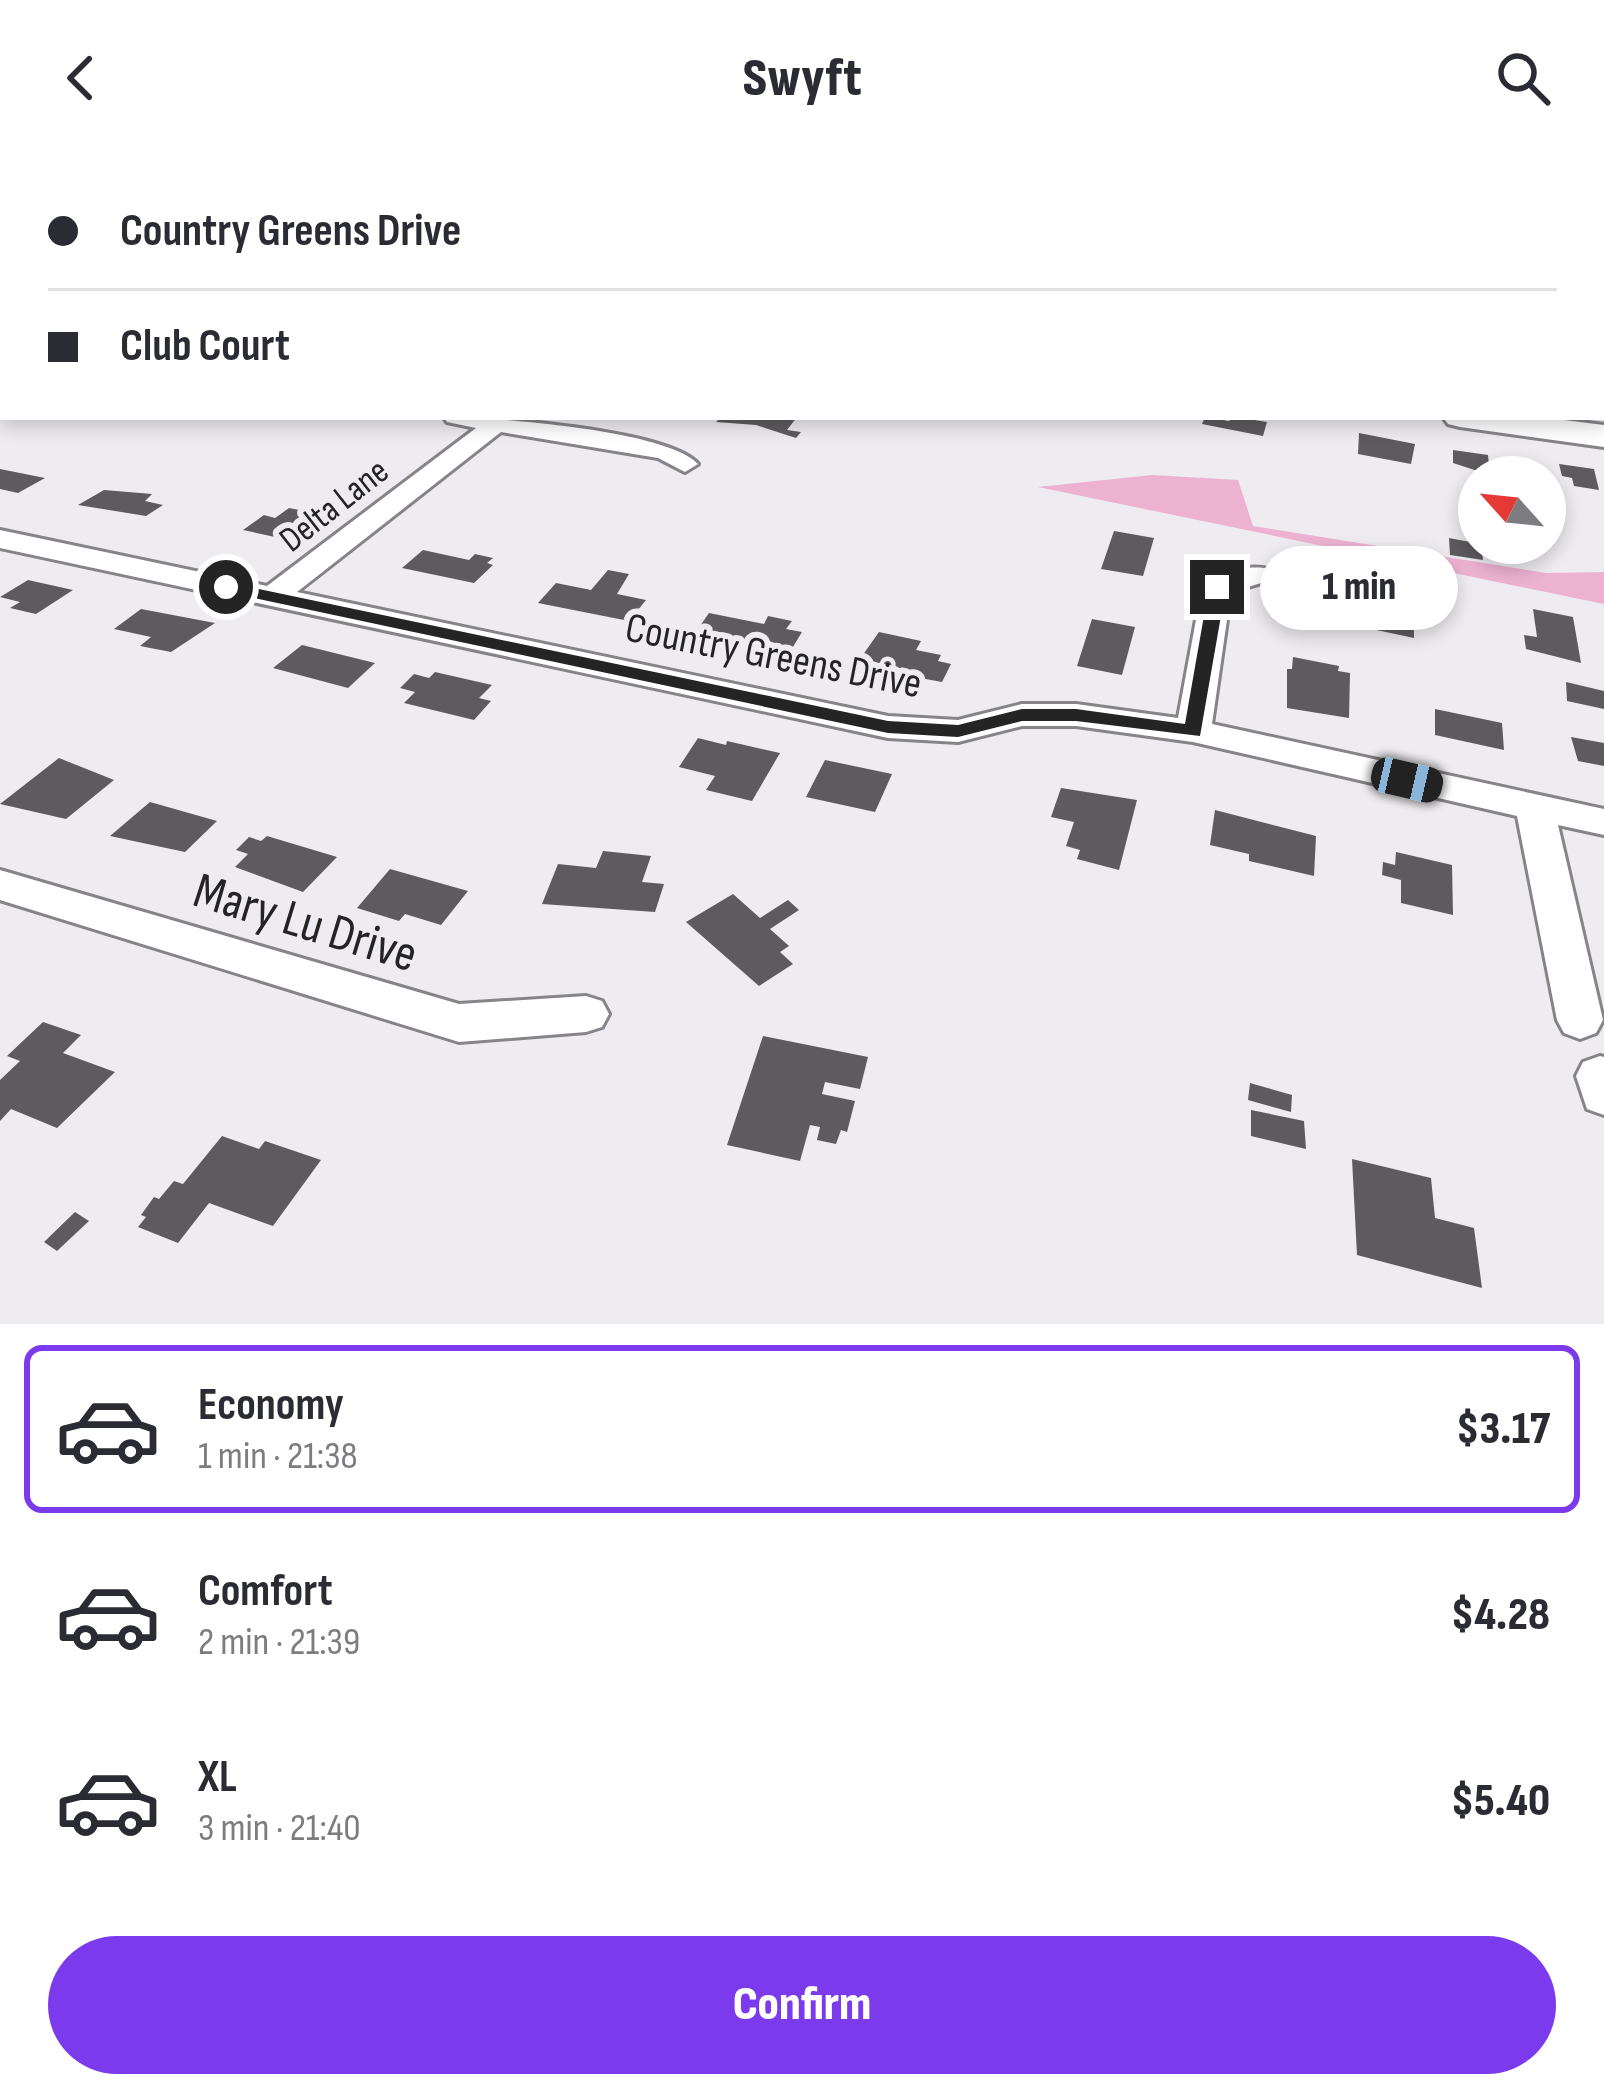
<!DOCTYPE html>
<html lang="en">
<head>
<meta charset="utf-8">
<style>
  :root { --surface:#fff; --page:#f7f7f7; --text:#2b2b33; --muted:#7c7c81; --line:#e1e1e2; --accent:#7c3aed }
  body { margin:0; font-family:"Sofia Sans Condensed",sans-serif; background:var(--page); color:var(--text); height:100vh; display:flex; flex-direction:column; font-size:45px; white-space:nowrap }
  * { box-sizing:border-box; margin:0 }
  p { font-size:39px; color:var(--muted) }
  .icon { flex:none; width:66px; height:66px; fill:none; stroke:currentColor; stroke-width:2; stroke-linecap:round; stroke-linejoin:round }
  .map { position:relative; height:1168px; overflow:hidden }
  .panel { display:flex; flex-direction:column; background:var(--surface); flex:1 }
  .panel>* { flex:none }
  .guide { position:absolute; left:0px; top:0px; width:1605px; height:264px; box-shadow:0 6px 18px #0003; display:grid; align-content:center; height:264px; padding:0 48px; background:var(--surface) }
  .needle { width:78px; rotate:297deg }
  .fabs { position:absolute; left:1458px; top:300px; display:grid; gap:24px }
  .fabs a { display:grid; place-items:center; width:108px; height:108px; border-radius:50%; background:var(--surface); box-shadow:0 6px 18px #0003; font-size:60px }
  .end { position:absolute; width:54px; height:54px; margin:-27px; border:15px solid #242425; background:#fff; box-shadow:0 0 0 6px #fff }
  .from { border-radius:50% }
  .bubble { position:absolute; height:84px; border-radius:42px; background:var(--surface); box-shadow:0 6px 18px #0003; font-size:39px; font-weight:800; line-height:84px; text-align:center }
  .car { position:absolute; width:36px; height:72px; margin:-36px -18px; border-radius:15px; box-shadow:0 0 9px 3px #0007; background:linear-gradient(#222 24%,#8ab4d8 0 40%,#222 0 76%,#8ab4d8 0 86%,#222 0) }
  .guide b { display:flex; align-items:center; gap:42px; height:114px; font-size:45px }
  .guide b+b { border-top:3px solid var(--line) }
  .guide i { width:30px; height:30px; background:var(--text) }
  ul { padding:21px 0 0; list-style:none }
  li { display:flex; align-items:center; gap:36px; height:168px; margin:0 24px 18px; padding:0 24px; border:6px solid transparent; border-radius:18px }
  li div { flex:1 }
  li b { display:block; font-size:45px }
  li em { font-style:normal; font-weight:800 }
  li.current { border-color:var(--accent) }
  li>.icon { width:108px; height:108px; stroke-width:1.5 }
  .cta { display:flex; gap:24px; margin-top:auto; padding:24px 48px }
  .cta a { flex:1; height:138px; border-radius:72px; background:var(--accent); color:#fff; font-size:48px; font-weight:800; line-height:138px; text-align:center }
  header { display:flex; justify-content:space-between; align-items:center; height:156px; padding:0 48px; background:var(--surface); font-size:54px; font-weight:800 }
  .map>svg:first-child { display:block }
  .green { fill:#edb2d2 }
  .building { fill:#5e5b5e }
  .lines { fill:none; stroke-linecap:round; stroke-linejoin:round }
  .lane-casing { stroke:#868488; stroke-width:6 }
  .street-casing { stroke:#868488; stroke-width:6 }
  .secondary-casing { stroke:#868488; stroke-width:6 }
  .primary-casing { stroke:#868488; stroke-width:6 }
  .lane { fill:#fff; fill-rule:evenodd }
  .street { fill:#fff; fill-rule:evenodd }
  .secondary { fill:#fff; fill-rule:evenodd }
  .primary { fill:#fff; fill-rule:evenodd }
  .route { fill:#242425 }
  .labels { text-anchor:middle; stroke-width:12; stroke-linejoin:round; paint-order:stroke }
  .far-street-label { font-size:36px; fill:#242425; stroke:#eeecf0 }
  .street-label { font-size:42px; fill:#242425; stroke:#eeecf0 }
  .near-street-label { font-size:51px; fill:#242425; stroke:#eeecf0 }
</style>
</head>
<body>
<header><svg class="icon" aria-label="back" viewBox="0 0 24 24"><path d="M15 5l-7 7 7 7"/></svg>Swyft<svg class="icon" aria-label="search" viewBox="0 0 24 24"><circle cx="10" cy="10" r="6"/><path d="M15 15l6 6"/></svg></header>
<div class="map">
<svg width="1604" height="1168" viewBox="0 0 1604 1168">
  <rect width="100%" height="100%" fill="#eeecf0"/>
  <path class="green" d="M1152,319L1238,324L1253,370L1546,417L1604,416V448L1038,331Z"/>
  <path class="building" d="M721,261H797L787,274L801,276L796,282L756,269L716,266Z
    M1205,261L1229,265L1235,261L1267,266L1263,280L1202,268Z
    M1359,277L1415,288L1411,308L1358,298Z
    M1453,294L1488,299L1490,319L1453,307Z
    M1559,308L1594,313L1599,334L1574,330L1572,322L1562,320Z
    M0,313L45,322L18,337L0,333Z
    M104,334L152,338L145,345L163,349L146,360L78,349Z
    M289,352L315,357L280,382L243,374L264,359L275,362Z
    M1114,375L1154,382L1143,420L1101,413Z
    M1449,382L1481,388L1483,404L1450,399Z
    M423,394L469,404L475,398L493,402L487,407L493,409L474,427L402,412Z
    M608,414L629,418L617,438L646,444L629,465L538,447L556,427L591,434Z
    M1359,417L1413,423L1414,482L1353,469L1355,453L1364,454L1366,432L1358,431Z
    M28,424L73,434L36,458L10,452L20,446L0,441Z
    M141,453L215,467L171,496L140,490L151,481L114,473Z
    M1533,453L1573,461L1581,507L1526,493L1524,479L1537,481Z
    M709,457L764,468L768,460L792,465L786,473L802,476L788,499L693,480Z
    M1092,463L1135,471L1122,519L1077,510Z
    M879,476L921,485L916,494L941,499L938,505L951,508L942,526L855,510Z
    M302,489L375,507L348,532L273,512Z
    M1293,501L1339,510L1338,515L1350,517L1349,562L1287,552V513H1292Z
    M435,516L492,529L479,542L491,545L474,564L404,547L415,536L400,532L414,518L429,522Z
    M1566,526L1604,535V553L1567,545Z
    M1435,553L1502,567L1504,594L1435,579Z
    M1571,581L1604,587V610L1578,605Z
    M698,582L726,589L727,585L780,597L752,645L706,634L715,620L679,611Z
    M59,602L114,624L66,663L0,648Z
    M825,604L892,618L875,656L806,641Z
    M1061,632L1137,644L1119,714L1077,703L1080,694L1066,690L1074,666L1051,661Z
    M150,646L217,665L185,696L110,680Z
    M1215,654L1316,680L1314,720L1249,705V698L1210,689Z
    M267,680L337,701L303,736L235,711L248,698L236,694L249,681L261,685Z
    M603,695L651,700L642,726L664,728L655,756L542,748L558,708L596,712Z
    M1396,696L1452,709L1453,759L1401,747V724L1382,719L1383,706L1395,709Z
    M390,713L468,735L441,769L405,758L399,765L357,752Z
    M733,738L760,762L788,744L799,754L770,773L789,790L780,796L793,808L759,830L686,766Z
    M43,866L81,879L63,897L115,916L57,972L11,953L0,965V924L20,905L7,900Z
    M763,880L868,901L860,933L825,926L822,938L855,945L847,976L841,974L836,988L817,984L820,971L810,969L800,1005L727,989Z
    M1250,927L1292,939L1291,956L1248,944Z
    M1251,954L1304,965L1306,993L1251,980Z
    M222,980L259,993L265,985L321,1004L273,1070L209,1047L178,1087L138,1071L146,1061L141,1059L154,1041L159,1043L174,1025L183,1028Z
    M1352,1003L1431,1022L1435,1062L1474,1072L1482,1132L1357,1099Z
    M75,1056L89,1065L57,1095L44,1086Z"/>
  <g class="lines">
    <g class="lane-casing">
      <path id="lane" d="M1602,16H1604V20H1602Z
        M0,24H3V28H0Z"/>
    </g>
    <g class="street-casing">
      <path id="street" d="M1491,0H1542L1545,3H1493Z
        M1602,3H1604V13H1602Z
        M1602,66H1604V76H1602Z
        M444,261C493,261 668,274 698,308L685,316L658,302L501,276L297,436L888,560L958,564L1022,548H1076L1178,562L1202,431C1215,417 1249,408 1268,413L1272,419L1268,425L1231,436L1212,568L1604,653V679L1558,669L1603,864L1596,877L1580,883L1564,877L1557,864L1517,660L1193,586L1076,570H1022L958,586L888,582L0,392V374L267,430L476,272L447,266Z
        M0,714L459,848L586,840L602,845L609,858L602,871L586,876L459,886L0,744Z
        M1600,900L1604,901V959L1587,953L1576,920L1583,906Z"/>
    </g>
    <g class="secondary-casing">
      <path id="secondary" d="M1443,261H1540L1604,269V291L1460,271L1448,268Z"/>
    </g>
    <g class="primary-casing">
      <path id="primary" d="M287,0H324L285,3Z
        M3,55V71L0,72V56Z"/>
    </g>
    <use href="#lane" class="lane"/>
    <use href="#street" class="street"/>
    <use href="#secondary" class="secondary"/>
    <use href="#primary" class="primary"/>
  </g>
  <path class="route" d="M226,426L888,565L958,569L1022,553H1076L1185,568L1209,431L1217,426L1226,431L1200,580L1076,565H1022L958,581L888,577L221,435V428Z"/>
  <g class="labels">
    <g class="far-street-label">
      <text transform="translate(333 348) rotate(-38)" y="13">Delta Lane</text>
    </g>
    <g class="street-label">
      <text transform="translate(774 498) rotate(11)" y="15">Country Greens Drive</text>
    </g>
    <g class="near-street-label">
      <text transform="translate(306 765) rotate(17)" y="18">Mary Lu Drive</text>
    </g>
  </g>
</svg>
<div class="fabs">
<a><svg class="needle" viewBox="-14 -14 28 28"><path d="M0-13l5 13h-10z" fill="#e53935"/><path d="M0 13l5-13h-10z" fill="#7c7c81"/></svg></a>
</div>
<i class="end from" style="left:226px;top:431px"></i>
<i class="end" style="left:1217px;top:431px"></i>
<div class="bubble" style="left:1260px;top:390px;width:198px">1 min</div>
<i class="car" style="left:1407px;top:624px;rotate:103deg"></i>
<div class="guide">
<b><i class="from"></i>Country Greens Drive</b>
<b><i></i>Club Court</b>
</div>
</div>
<section class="panel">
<ul>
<li class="current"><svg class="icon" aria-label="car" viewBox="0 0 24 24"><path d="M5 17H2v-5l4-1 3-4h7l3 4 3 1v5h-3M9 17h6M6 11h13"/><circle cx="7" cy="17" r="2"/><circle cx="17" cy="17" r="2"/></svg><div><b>Economy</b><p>1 min · 21:38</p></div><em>$3.17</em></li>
<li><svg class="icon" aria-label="car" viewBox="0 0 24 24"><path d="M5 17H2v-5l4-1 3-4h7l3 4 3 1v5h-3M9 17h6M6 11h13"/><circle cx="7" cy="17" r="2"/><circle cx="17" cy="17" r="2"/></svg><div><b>Comfort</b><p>2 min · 21:39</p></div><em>$4.28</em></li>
<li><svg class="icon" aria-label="car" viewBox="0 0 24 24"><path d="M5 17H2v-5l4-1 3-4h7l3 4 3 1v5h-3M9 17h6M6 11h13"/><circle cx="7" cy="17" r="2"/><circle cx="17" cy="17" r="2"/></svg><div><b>XL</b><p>3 min · 21:40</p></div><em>$5.40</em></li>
</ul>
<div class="cta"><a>Confirm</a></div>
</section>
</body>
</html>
